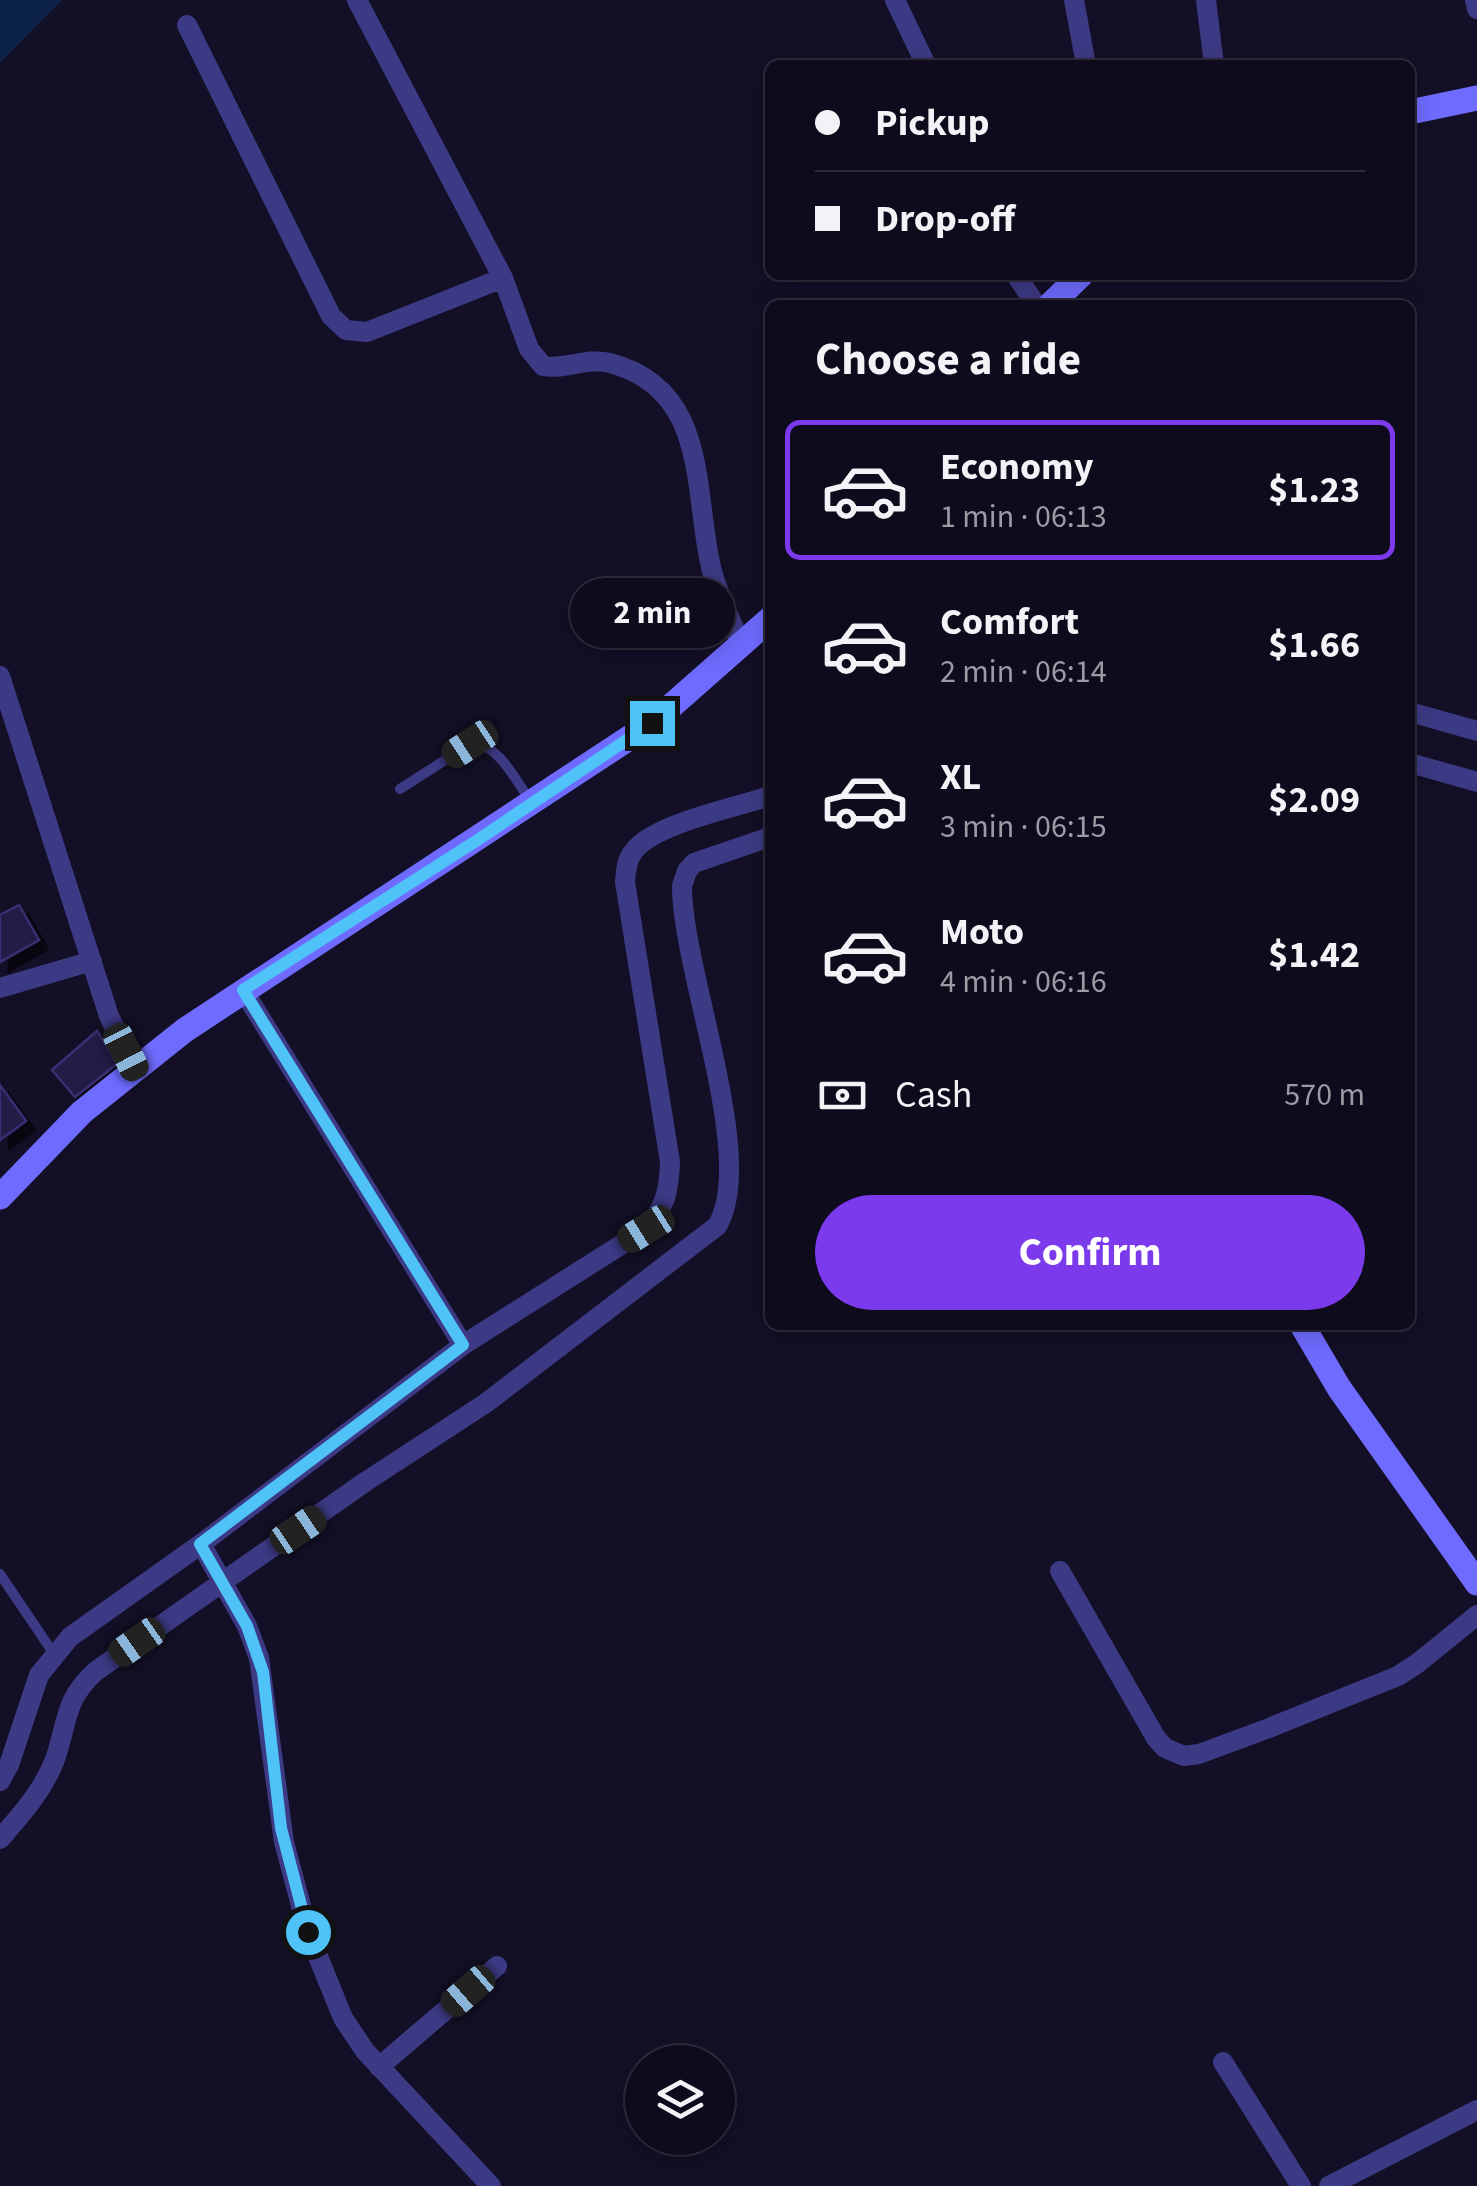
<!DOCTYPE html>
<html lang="en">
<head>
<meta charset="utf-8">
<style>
  :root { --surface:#0e0b1c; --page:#171425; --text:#f1f3f6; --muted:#9b9ba3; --line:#2e2b3b; --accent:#7c3aed }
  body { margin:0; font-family:"Source Sans 3",sans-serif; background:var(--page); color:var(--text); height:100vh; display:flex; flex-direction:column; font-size:38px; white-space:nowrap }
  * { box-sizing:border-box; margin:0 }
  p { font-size:32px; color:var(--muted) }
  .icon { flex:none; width:55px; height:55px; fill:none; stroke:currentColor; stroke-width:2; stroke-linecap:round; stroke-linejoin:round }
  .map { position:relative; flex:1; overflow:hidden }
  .panel { position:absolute; left:765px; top:300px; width:650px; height:1030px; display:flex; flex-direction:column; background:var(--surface); border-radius:15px; box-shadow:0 5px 25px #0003,0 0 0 2px var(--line) }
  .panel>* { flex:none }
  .guide { position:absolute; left:765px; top:60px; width:650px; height:220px; border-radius:15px; box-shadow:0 5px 25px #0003,0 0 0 2px var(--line); display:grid; align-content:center; height:220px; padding:0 50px; background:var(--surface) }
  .buttons { position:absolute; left:625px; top:2045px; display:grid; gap:20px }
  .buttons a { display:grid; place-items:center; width:110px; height:110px; border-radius:50%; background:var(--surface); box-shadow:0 5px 25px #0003,0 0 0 2px var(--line); font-size:50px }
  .end { position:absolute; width:45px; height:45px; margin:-22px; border:12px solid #4fc3f7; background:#111; box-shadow:0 0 0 5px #111 }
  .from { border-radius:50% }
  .bubble { position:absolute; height:70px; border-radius:35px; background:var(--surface); box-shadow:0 5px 25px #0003,0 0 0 2px var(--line); font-size:32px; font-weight:700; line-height:70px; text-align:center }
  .car { position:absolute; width:30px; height:60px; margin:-30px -15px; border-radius:12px; box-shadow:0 0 8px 2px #0007; background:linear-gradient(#222 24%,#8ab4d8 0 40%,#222 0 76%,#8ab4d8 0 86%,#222 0) }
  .guide b { display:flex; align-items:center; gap:35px; height:95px; font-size:38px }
  .guide b+b { border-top:2px solid var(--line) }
  .guide i { width:25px; height:25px; background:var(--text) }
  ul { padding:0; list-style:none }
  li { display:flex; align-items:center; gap:30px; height:140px; margin:0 20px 15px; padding:0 30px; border:5px solid transparent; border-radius:15px }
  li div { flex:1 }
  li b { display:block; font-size:38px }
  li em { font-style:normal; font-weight:700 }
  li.on { border-color:var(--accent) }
  li>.icon { width:90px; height:90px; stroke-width:1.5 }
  h2 { padding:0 50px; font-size:45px; line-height:120px }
  .pay { display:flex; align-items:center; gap:25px; height:110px; padding:0 50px; font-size:38px }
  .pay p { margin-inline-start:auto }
  .primary-button { display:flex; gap:20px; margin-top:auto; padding:20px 50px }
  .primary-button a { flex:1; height:115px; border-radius:60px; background:var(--accent); color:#fff; font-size:40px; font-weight:700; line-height:115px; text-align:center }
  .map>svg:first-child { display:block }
  .water { fill:#0c2248 }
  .building { fill:#241b47; stroke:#3b2d73; stroke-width:2.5; filter:url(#shadow) }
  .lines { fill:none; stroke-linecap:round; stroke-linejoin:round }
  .lane { stroke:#3d3a85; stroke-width:10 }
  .street { stroke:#3d3a85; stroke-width:20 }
  .secondary { stroke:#6f6bff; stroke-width:25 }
  .route { stroke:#4fc3f7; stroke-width:12 }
</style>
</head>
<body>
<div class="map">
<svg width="1477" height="2186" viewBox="0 0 1477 2186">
  <defs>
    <filter id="shadow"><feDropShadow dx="9" dy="9" stdDeviation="0" flood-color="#0009"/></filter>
  </defs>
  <rect width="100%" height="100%" fill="#130f26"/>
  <path class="water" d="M0,0H62L0,63Z"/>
  <path class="building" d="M19,905L39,940L0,962V915Z
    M97,1031L117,1064L75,1097L52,1070Z
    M0,1085L26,1121L0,1140Z"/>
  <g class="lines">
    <path class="lane" d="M400,789L470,744C498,741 517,783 531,802
      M0,1574L54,1654"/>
    <path class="street" d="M357,0L503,278
      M895,0L926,65
      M1074,0L1086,65
      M1206,0L1214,65
      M1475,0L1477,9
      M187,25L331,316L346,330L367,332L503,278L529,349L543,366C566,370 586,357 610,363C709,389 693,490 711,567C717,594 732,621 741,646
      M1016,275L1036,305
      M0,676L109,1016L135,1070
      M1410,712L1477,731
      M1410,763L1477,782
      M0,988L92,961
      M463,1345L646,1229C665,1208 669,1191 670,1162L625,882C626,872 626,861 633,852C652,824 737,807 770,796
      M201,1544L247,1626L259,1658L284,1842L308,1932L343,2018L365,2051L491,2186
      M1060,1571L1156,1738L1165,1748L1184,1756L1199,1754L1269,1728L1398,1676L1418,1663L1477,1615
      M0,1781L9,1765L39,1675L70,1637L201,1544L463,1345L243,990
      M0,1839C21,1815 42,1792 54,1762C68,1724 63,1700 96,1671L365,1482L486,1403L717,1226C758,1159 682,972 682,886L687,871L694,863L770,837
      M1223,2062L1301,2186
      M379,2067L497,1966
      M1329,2186L1477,2110"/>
    <path class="secondary" d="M1410,112L1477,98
      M1050,305L1081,275
      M0,1197L82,1112L185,1030L652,723L770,619
      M1302,1325L1339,1388L1477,1583"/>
  </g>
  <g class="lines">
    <path class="route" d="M308,1932L281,1828L263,1672L247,1626L200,1544L463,1345L243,990L476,841L652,723"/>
  </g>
</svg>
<div class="buttons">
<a><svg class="icon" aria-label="layers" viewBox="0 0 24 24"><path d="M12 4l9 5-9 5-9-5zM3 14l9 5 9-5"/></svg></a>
</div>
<i class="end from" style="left:308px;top:1932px"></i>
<i class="end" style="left:652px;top:723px"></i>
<div class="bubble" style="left:570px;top:578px;width:165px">2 min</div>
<i class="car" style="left:470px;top:744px;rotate:237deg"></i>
<i class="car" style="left:126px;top:1052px;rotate:153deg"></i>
<i class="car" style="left:646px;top:1229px;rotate:238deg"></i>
<i class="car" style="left:298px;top:1530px;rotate:56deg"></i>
<i class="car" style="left:137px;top:1642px;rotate:235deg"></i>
<i class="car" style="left:468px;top:1991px;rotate:229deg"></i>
<div class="guide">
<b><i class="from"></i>Pickup</b>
<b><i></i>Drop-off</b>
</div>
<section class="panel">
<h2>Choose a ride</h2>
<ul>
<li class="on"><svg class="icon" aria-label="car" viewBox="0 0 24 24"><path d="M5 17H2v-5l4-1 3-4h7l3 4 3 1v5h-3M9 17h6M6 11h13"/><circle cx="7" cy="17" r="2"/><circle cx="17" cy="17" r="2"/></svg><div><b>Economy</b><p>1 min · 06:13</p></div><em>$1.23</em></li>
<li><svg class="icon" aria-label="car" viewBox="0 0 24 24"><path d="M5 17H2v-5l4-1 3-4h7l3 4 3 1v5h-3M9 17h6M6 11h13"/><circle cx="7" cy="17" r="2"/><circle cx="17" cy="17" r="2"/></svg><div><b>Comfort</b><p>2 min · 06:14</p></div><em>$1.66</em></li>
<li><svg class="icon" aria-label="car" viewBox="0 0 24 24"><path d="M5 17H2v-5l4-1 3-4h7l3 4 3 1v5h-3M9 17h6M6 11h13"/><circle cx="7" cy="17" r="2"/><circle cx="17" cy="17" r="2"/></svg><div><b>XL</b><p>3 min · 06:15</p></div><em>$2.09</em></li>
<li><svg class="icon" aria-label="car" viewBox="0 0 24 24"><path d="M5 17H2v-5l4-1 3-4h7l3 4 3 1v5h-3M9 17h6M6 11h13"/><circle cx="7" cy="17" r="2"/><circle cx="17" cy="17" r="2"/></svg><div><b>Moto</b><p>4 min · 06:16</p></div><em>$1.42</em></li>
</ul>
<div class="pay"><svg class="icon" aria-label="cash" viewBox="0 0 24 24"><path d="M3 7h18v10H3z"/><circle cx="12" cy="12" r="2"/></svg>Cash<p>570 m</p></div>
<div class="primary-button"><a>Confirm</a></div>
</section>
</div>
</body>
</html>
